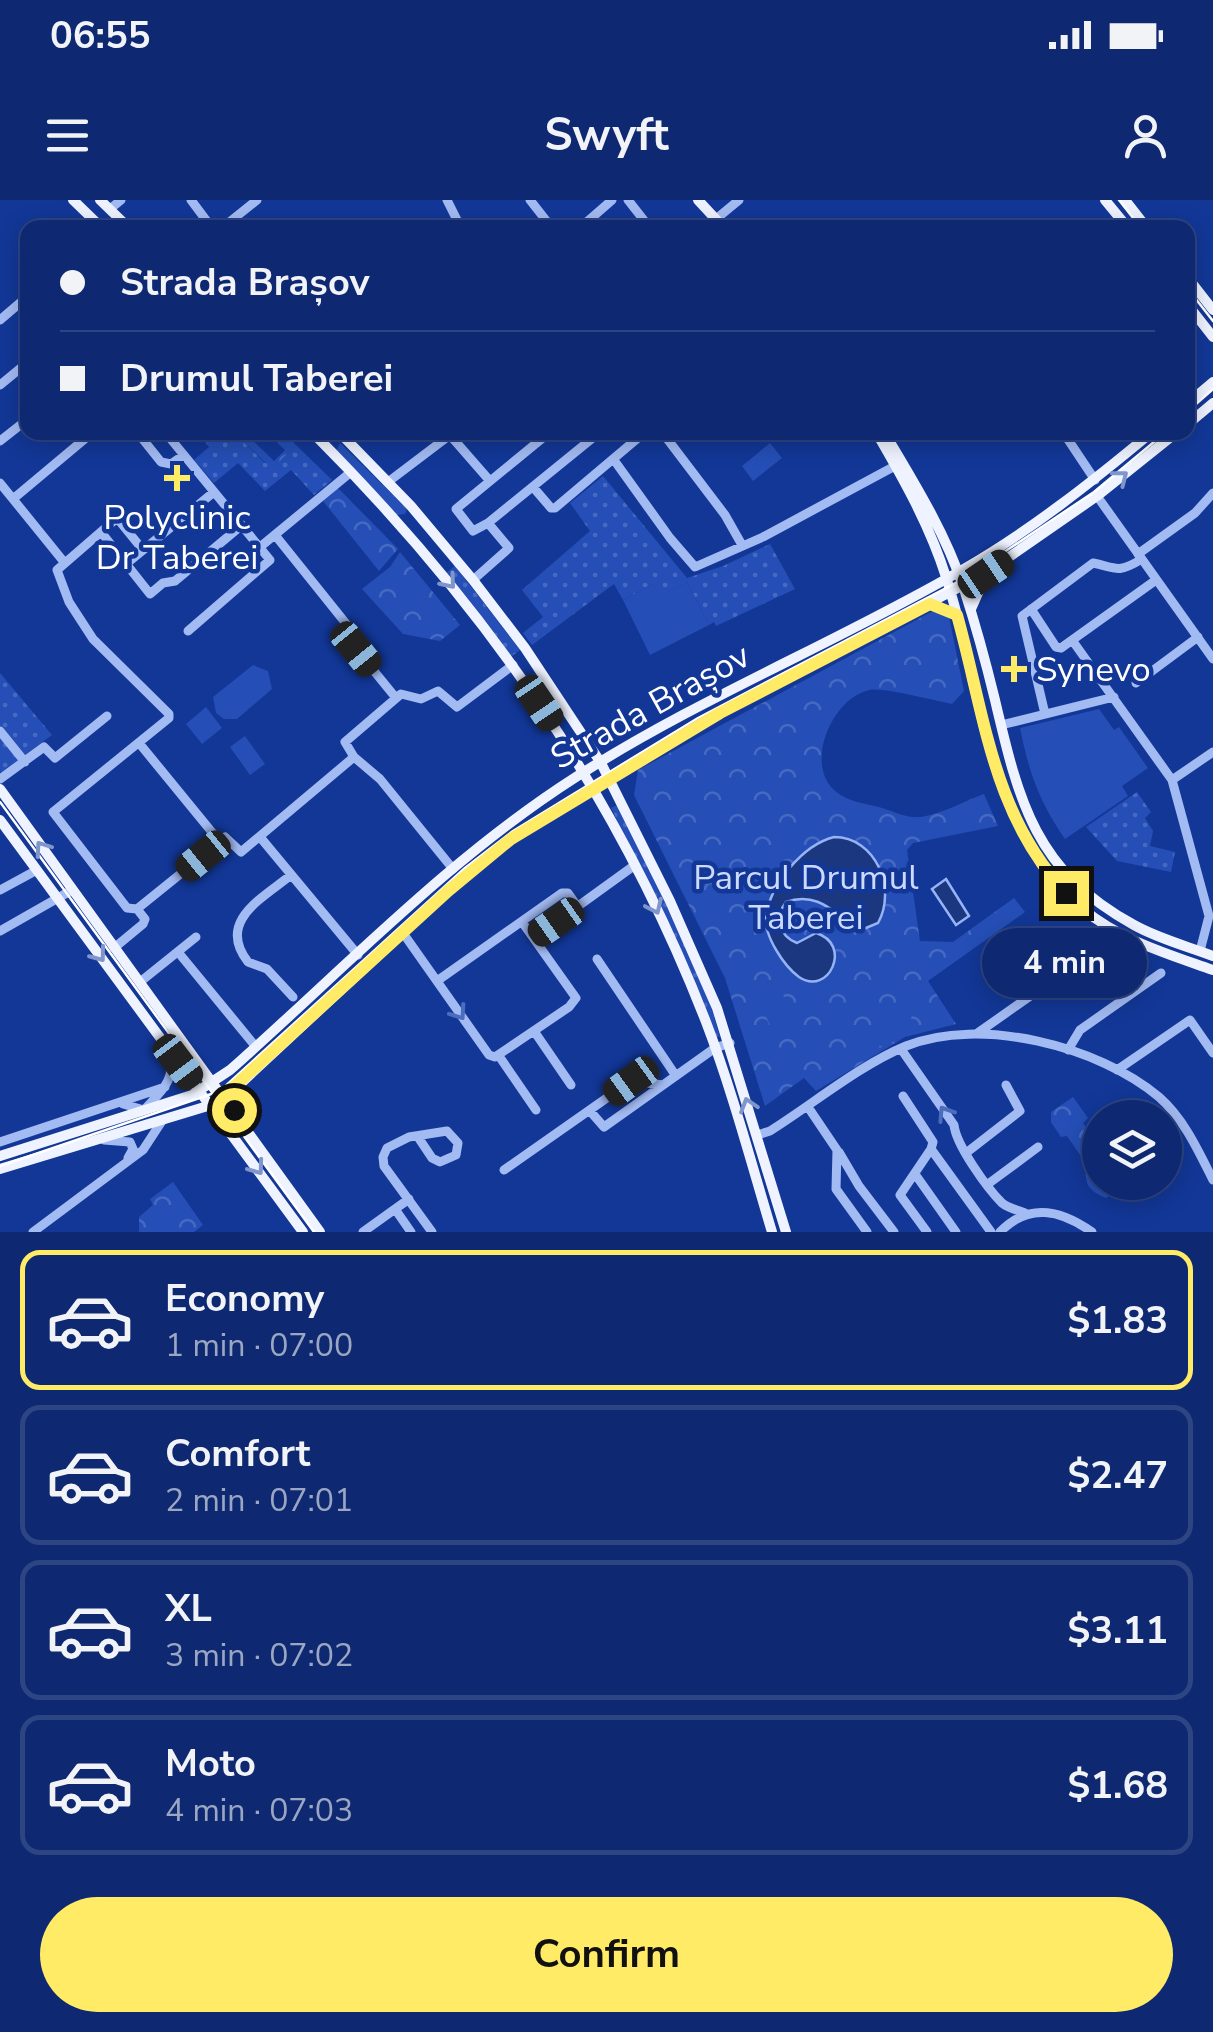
<!DOCTYPE html>
<html lang="en">
<head>
<meta charset="utf-8">
<style>
  :root { --surface:#0e2971; --page:#1c3579; --text:#f1f3f6; --muted:#9ba6c3; --line:#2e4584; --accent:#ffeb65 }
  body { margin:0; font-family:"Nunito Sans",sans-serif; background:var(--page); color:var(--text); height:100vh; display:flex; flex-direction:column; font-size:38px; white-space:nowrap }
  * { box-sizing:border-box; margin:0 }
  p { font-size:32px; color:var(--muted) }
  .icon { flex:none; width:55px; height:55px; fill:none; stroke:currentColor; stroke-width:2; stroke-linecap:round; stroke-linejoin:round }
  .map { position:relative; height:1032px; overflow:hidden }
  .details { display:flex; flex-direction:column; background:var(--surface); flex:1 }
  .details>* { flex:none }
  .top-card { position:absolute; left:20px; top:20px; width:1175px; height:220px; border-radius:20px; box-shadow:0 5px 25px #0003,0 0 0 2px var(--line); display:grid; align-content:center; height:220px; padding:0 40px; background:var(--surface) }
  .tools { position:absolute; left:1082px; top:900px; display:grid; gap:20px }
  .tools a { display:grid; place-items:center; width:100px; height:100px; border-radius:50%; background:var(--surface); box-shadow:0 5px 25px #0003,0 0 0 2px var(--line); font-size:50px }
  .end { position:absolute; width:45px; height:45px; margin:-22px; border:12px solid #ffeb65; background:#111; box-shadow:0 0 0 5px #111 }
  .from { border-radius:50% }
  .bubble { position:absolute; height:70px; border-radius:35px; background:var(--surface); box-shadow:0 5px 25px #0003,0 0 0 2px var(--line); font-size:32px; font-weight:700; line-height:70px; text-align:center }
  .car { position:absolute; width:30px; height:60px; margin:-30px -15px; border-radius:12px; box-shadow:0 0 8px 2px #0007; background:linear-gradient(#222 24%,#8ab4d8 0 40%,#222 0 76%,#8ab4d8 0 86%,#222 0) }
  .top-card b { display:flex; align-items:center; gap:35px; height:95px; font-size:38px }
  .top-card b+b { border-top:2px solid var(--line) }
  .top-card i { width:25px; height:25px; background:var(--text) }
  ul { padding:18px 0 0; list-style:none }
  li { display:flex; align-items:center; gap:30px; height:140px; margin:0 20px 15px; padding:0 20px; border:5px solid var(--line); border-radius:20px }
  li div { flex:1 }
  li b { display:block; font-size:38px }
  li em { font-style:normal; font-weight:700 }
  li.active { border-color:var(--accent) }
  li>.icon { width:90px; height:90px; stroke-width:1.5 }
  .action { display:flex; gap:20px; margin-top:auto; padding:20px 40px }
  .action a { flex:1; height:115px; border-radius:60px; background:var(--accent); color:#111; font-size:40px; font-weight:700; line-height:115px; text-align:center }
  .status { display:flex; justify-content:space-between; align-items:center; height:70px; padding:0 50px; background:var(--surface); direction:ltr }
  .status svg { height:28px; fill:currentColor }
  header { display:flex; justify-content:space-between; align-items:center; height:130px; padding:0 40px; background:var(--surface); font-size:45px; font-weight:700 }
  .map>svg:first-child { display:block }
  .grass { fill:url(#grass-dots) }
  .forest { fill:url(#forest-crowns) }
  .pitch { fill:#254fb6 }
  .water { fill:#1b3780; stroke:#95b3f6; stroke-width:2.5 }
  .lines { fill:none; stroke-linecap:round; stroke-linejoin:round }
  .minor { stroke:#a3bbf3; stroke-width:9 }
  .major { stroke:#eff3ff; stroke-width:10 }
  .tram { stroke:#fff; stroke-width:2.5 }
  .oneway { stroke:#8095cb }
  .oneway2 { stroke:#4c6cbc }
  .route { stroke:#ffeb65; stroke-width:12 }
  .poi-dot { fill:#ffeb65; stroke:#123797; stroke-width:4 }
  .labels { text-anchor:middle; stroke-width:9; stroke-linejoin:round; paint-order:stroke }
  .poi-label { font-size:35px; fill:#fff; stroke:#123797 }
  .street-label { font-size:35px; fill:#fff; stroke:#123797 }
  .park-label { font-size:35px; fill:#cbdafd; stroke:#123797 }
</style>
</head>
<body>
<div class="status"><b>06:55</b><svg viewBox="0 0 49 12"><path d="M0 12V9h3v3zM5 12V6h3v6zM10 12V3h3v9zM15 12V0h3v12zM26 1h20v11H26zM47 4h2v5h-2z"/></svg></div>
<header><svg class="icon" aria-label="menu" viewBox="0 0 24 24"><path d="M4 6h16M4 12h16M4 18h16"/></svg>Swyft<svg class="icon" aria-label="person" viewBox="0 0 24 24"><circle cx="12" cy="8" r="4"/><path d="M4 21q1-7 8-7t8 7"/></svg></header>
<div class="map">
<svg width="1213" height="1032" viewBox="0 0 1213 1032">
  <defs>
    <pattern id="grass-dots" width="8" height="8" patternUnits="userSpaceOnUse" patternTransform="scale(2.5)"><rect width="8" height="8" fill="#254fb6"/><path d="M2 2h.1M6 6h.1" fill="none" stroke="#4669c1" stroke-width="1.8" stroke-linecap="round"/></pattern>
    <pattern id="forest-crowns" width="20" height="18" patternUnits="userSpaceOnUse" patternTransform="scale(2.5)"><rect width="20" height="18" fill="#254fb6"/><path d="M2 6a3 3 0 1 1 6 0M12 15a3 3 0 1 1 6 0" fill="none" stroke="#4669c1"/></pattern>
  </defs>
  <rect width="100%" height="100%" fill="#123797"/>
  <path class="grass" d="M198,233H211L215,236L235,233L265,263H278L296,245L332,280L314,295L291,270L265,291L238,263L214,283L194,260L209,247Z
    M340,243L407,309L405,314L396,315L336,251Z
    M603,276L687,378L723,366L770,344L795,389L716,426L714,422L709,425L687,382L659,396L653,384L623,400L614,384L532,445L523,433L543,417L522,390L590,331L570,303Z
    M455,366L520,450L511,457L446,373Z
    M0,473L52,535L1,573L0,571Z
    M1137,592L1151,612L1145,618L1153,631L1150,646L1175,652L1171,672L1117,661L1086,627Z
    M617,605L679,730L706,791L720,837H716L665,716L611,608Z"/>
  <path class="forest" d="M235,233L243,237L246,234L274,261L285,250L267,233H284L296,245L278,263L268,265Z
    M338,288L398,349L379,371L323,301Z
    M400,352L460,425L440,441L403,434L362,389L390,367Z
    M933,411L949,417L964,491L952,504C935,501 884,487 869,490C833,498 805,561 833,589C846,602 865,603 882,608C898,613 909,620 926,616C945,612 965,601 984,594L998,626L913,643L907,650L920,741L953,742L1014,698L1025,712L928,781L956,824L905,837L816,891L804,878L765,906L725,778L634,595L638,570Z
    M1073,897L1088,918L1083,923L1100,948V982L1124,983L1126,985L1106,998C1083,988 1087,982 1085,962L1067,936L1061,937L1051,922V912Z
    M173,982L203,1025L194,1032H139V1017L153,1005L150,999Z"/>
  <path class="pitch" d="M770,243L782,258L753,281L742,266Z
    M687,382L709,425L650,455L623,400L653,384L660,395Z
    M253,465L268,471L272,489L237,519H224L216,513L213,497Z
    M206,507L222,528L202,544L186,524Z
    M1099,509L1114,530L1119,527L1148,568L1122,586L1128,596L1065,639C1039,601 1029,573 1020,528Z
    M245,536L265,564L250,575L230,547Z
    M776,779L798,828L776,838L754,790Z
    M908,797C908,803 910,808 911,813C914,831 894,845 879,846L876,841L885,823L903,808Z"/>
  <path class="water" d="M834,637C876,637 897,689 878,723L861,730C836,715 818,690 786,702C774,717 779,736 797,743L816,733C853,744 829,797 799,777C784,766 764,736 766,717C770,684 803,645 834,637Z
    M946,679L969,716L956,725L932,689Z"/>
  <g class="lines">
    <path class="minor" d="M191,0L212,28
      M447,0L461,28
      M530,0L552,28
      M628,0L650,28
      M110,9L121,0
      M716,19L739,0
      M222,28L257,0
      M580,28L612,0
      M0,120L28,96
      M0,185L28,162
      M137,232L161,262L171,264L184,255
      M165,232L270,360L188,431
      M550,232L456,309L473,331L488,323L600,232
      M662,232L725,315L742,345
      M1074,232L1067,238L1095,280
      M449,234L490,281
      M0,241L28,219
      M614,260L670,338L695,367L763,337L895,266
      M388,282L450,235
      M0,283L64,362
      M533,287L551,308H555L645,232
      M1097,296L1213,459
      M13,299L93,232
      M101,332L150,394L163,383L175,381L242,325
      M275,335L356,436V449L396,498
      M260,347L351,272
      M1138,354L1195,313L1213,293
      M126,364L214,292
      M473,380L509,348L488,323
      M1031,409L1056,447L1061,448L1156,380
      M1072,440L1172,580L1209,716L1200,751
      M1136,483L1198,437
      M1045,514L1022,416L1093,363C1117,368 1117,374 1142,359
      M1001,525L1114,497
      M0,531L25,562
      M139,543L220,642L225,637L241,652L354,557
      M0,579L44,547L55,558L107,516
      M1172,580L1213,552
      M260,637L358,755
      M453,669L380,579L354,557L345,542L401,494L421,499L438,491L457,507L513,465
      M291,675C263,698 216,721 248,762L267,769L293,797
      M0,690L37,670
      M137,709L220,642
      M0,731L72,690
      M403,733L489,855L495,857L569,807L576,798L522,722
      M534,738L635,665
      M114,748L143,724L145,719L137,709L127,708L53,612L169,518V514L93,439L69,402L57,370L117,318L143,350
      M178,752L256,847
      M597,759L676,876
      M437,781L562,693H568L578,707
      M140,782L196,737
      M534,831L571,885
      M979,832L1073,766L1104,724
      M901,849L954,925C956,945 987,988 1002,1003C1008,1008 1017,1010 1025,1013
      M1068,850L1080,830L1161,773
      M499,856L536,910
      M1117,870L1190,820L1213,853
      M903,896L933,942L931,949L900,995L927,1032
      M123,904L144,910C161,891 177,880 169,853
      M808,907L837,950L836,989L867,1032
      M590,911L604,927L715,848L730,843
      M757,935L770,931C813,904 860,865 906,846C980,816 1099,846 1159,897C1184,919 1198,950 1213,980
      M418,937L432,958L440,962L456,955L458,943L447,931L409,937L387,948L383,957L384,966L432,1032
      M104,940L130,942L133,949L128,958
      M0,942L165,887
      M931,949L991,1032
      M839,952L859,986L894,1032
      M966,953L1020,911L1006,885
      M504,970L631,881L663,885
      M915,974L956,1032
      M988,984L1038,947
      M395,1009L411,1032
      M33,1032L143,950L162,921
      M363,1032L409,999
      M1000,1032C1029,1002 1061,1010 1092,1032"/>
    <path class="major" d="M73,0L102,28
      M100,0L129,28
      M698,0L724,28
      M1105,0L1128,28
      M1125,0L1147,28
      M1188,78L1213,110
      M1188,105L1213,137
      M1188,203L1213,182
      M1188,224L1213,203
      M312,232C485,405 617,593 706,822C732,890 751,962 772,1032
      M339,232L411,306L473,380L525,448L601,563L670,701L717,808L786,1032
      M876,232C903,278 930,326 946,377C983,490 985,626 1083,709C1120,740 1168,754 1213,770
      M884,232C914,282 946,334 964,389C976,426 986,463 995,500C1019,602 1035,671 1134,725C1159,739 1187,746 1213,756
      M971,409L986,375
      M0,589L320,1032
      M0,620L303,1032
      M0,956L192,895L230,870C343,770 449,658 576,577C699,498 836,443 962,370C1030,331 1092,282 1152,232
      M0,969L211,905L239,885L447,691L511,639L720,513L986,373L1097,296L1177,232"/>
    <path class="tram" d="M1119,0L1141,28
      M1188,89L1213,121
      M1188,211L1213,189
      M0,602L314,1032
      M0,966L220,891L465,668L513,631L698,518L967,377L1094,292L1166,232"/>
  </g>
  <defs><path id="oneway-chevron" d="M-2-3.5L2.5 0L-2 3.5" fill="none" stroke-width="1.6" stroke-linecap="round" stroke-linejoin="round" transform="scale(2.5)"/></defs>
  <g class="oneway">
    <use href="#oneway-chevron" transform="translate(1121 277) rotate(-38)"/>
    <use href="#oneway-chevron" transform="translate(449 382) rotate(50)"/>
    <use href="#oneway-chevron" transform="translate(42 648) rotate(-125)"/>
    <use href="#oneway-chevron" transform="translate(655 707) rotate(65)"/>
    <use href="#oneway-chevron" transform="translate(99 755) rotate(53)"/>
    <use href="#oneway-chevron" transform="translate(748 905) rotate(-107)"/>
    <use href="#oneway-chevron" transform="translate(257 968) rotate(54)"/>
  </g>
  <g class="oneway2">
    <use href="#oneway-chevron" transform="translate(459 813) rotate(55)"/>
    <use href="#oneway-chevron" transform="translate(945 913) rotate(-123)"/>
  </g>
  <g class="lines">
    <path class="route" d="M234,910L224,896L448,691L511,639L720,513L930,404L957,415C985,515 992,614 1066,693"/>
  </g>
  <g class="poi-dot">
    <path d="M172 263h10v10h10v10h-10v10h-10v-10h-10v-10h10z"/>
    <path d="M1009 454h10v10h10v10h-10v10h-10v-10h-10v-10h10z"/>
  </g>
  <g class="labels">
    <g class="poi-label">
      <text x="177" y="329">Polyclinic<tspan x="177" dy="40">Dr Taberei</tspan></text>
      <text x="1036" y="481" text-anchor="start">Synevo</text>
    </g>
    <g class="street-label">
      <text transform="translate(650 506) rotate(-29)" y="12">Strada Brașov</text>
    </g>
    <g class="park-label">
      <text x="806" y="689">Parcul Drumul<tspan x="806" dy="40">Taberei</tspan></text>
    </g>
  </g>
</svg>
<div class="tools">
<a><svg class="icon" aria-label="layers" viewBox="0 0 24 24"><path d="M12 4l9 5-9 5-9-5zM3 14l9 5 9-5"/></svg></a>
</div>
<i class="end from" style="left:234px;top:910px"></i>
<i class="end" style="left:1066px;top:693px"></i>
<div class="bubble" style="left:982px;top:728px;width:165px">4 min</div>
<i class="car" style="left:986px;top:374px;rotate:56deg"></i>
<i class="car" style="left:356px;top:449px;rotate:141deg"></i>
<i class="car" style="left:539px;top:503px;rotate:146deg"></i>
<i class="car" style="left:203px;top:656px;rotate:231deg"></i>
<i class="car" style="left:556px;top:722px;rotate:235deg"></i>
<i class="car" style="left:178px;top:862px;rotate:143deg"></i>
<i class="car" style="left:631px;top:881px;rotate:234deg"></i>
<div class="top-card">
<b><i class="from"></i>Strada Brașov</b>
<b><i></i>Drumul Taberei</b>
</div>
</div>
<section class="details">
<ul>
<li class="active"><svg class="icon" aria-label="car" viewBox="0 0 24 24"><path d="M5 17H2v-5l4-1 3-4h7l3 4 3 1v5h-3M9 17h6M6 11h13"/><circle cx="7" cy="17" r="2"/><circle cx="17" cy="17" r="2"/></svg><div><b>Economy</b><p>1 min · 07:00</p></div><em>$1.83</em></li>
<li><svg class="icon" aria-label="car" viewBox="0 0 24 24"><path d="M5 17H2v-5l4-1 3-4h7l3 4 3 1v5h-3M9 17h6M6 11h13"/><circle cx="7" cy="17" r="2"/><circle cx="17" cy="17" r="2"/></svg><div><b>Comfort</b><p>2 min · 07:01</p></div><em>$2.47</em></li>
<li><svg class="icon" aria-label="car" viewBox="0 0 24 24"><path d="M5 17H2v-5l4-1 3-4h7l3 4 3 1v5h-3M9 17h6M6 11h13"/><circle cx="7" cy="17" r="2"/><circle cx="17" cy="17" r="2"/></svg><div><b>XL</b><p>3 min · 07:02</p></div><em>$3.11</em></li>
<li><svg class="icon" aria-label="car" viewBox="0 0 24 24"><path d="M5 17H2v-5l4-1 3-4h7l3 4 3 1v5h-3M9 17h6M6 11h13"/><circle cx="7" cy="17" r="2"/><circle cx="17" cy="17" r="2"/></svg><div><b>Moto</b><p>4 min · 07:03</p></div><em>$1.68</em></li>
</ul>
<div class="action"><a>Confirm</a></div>
</section>
</body>
</html>
